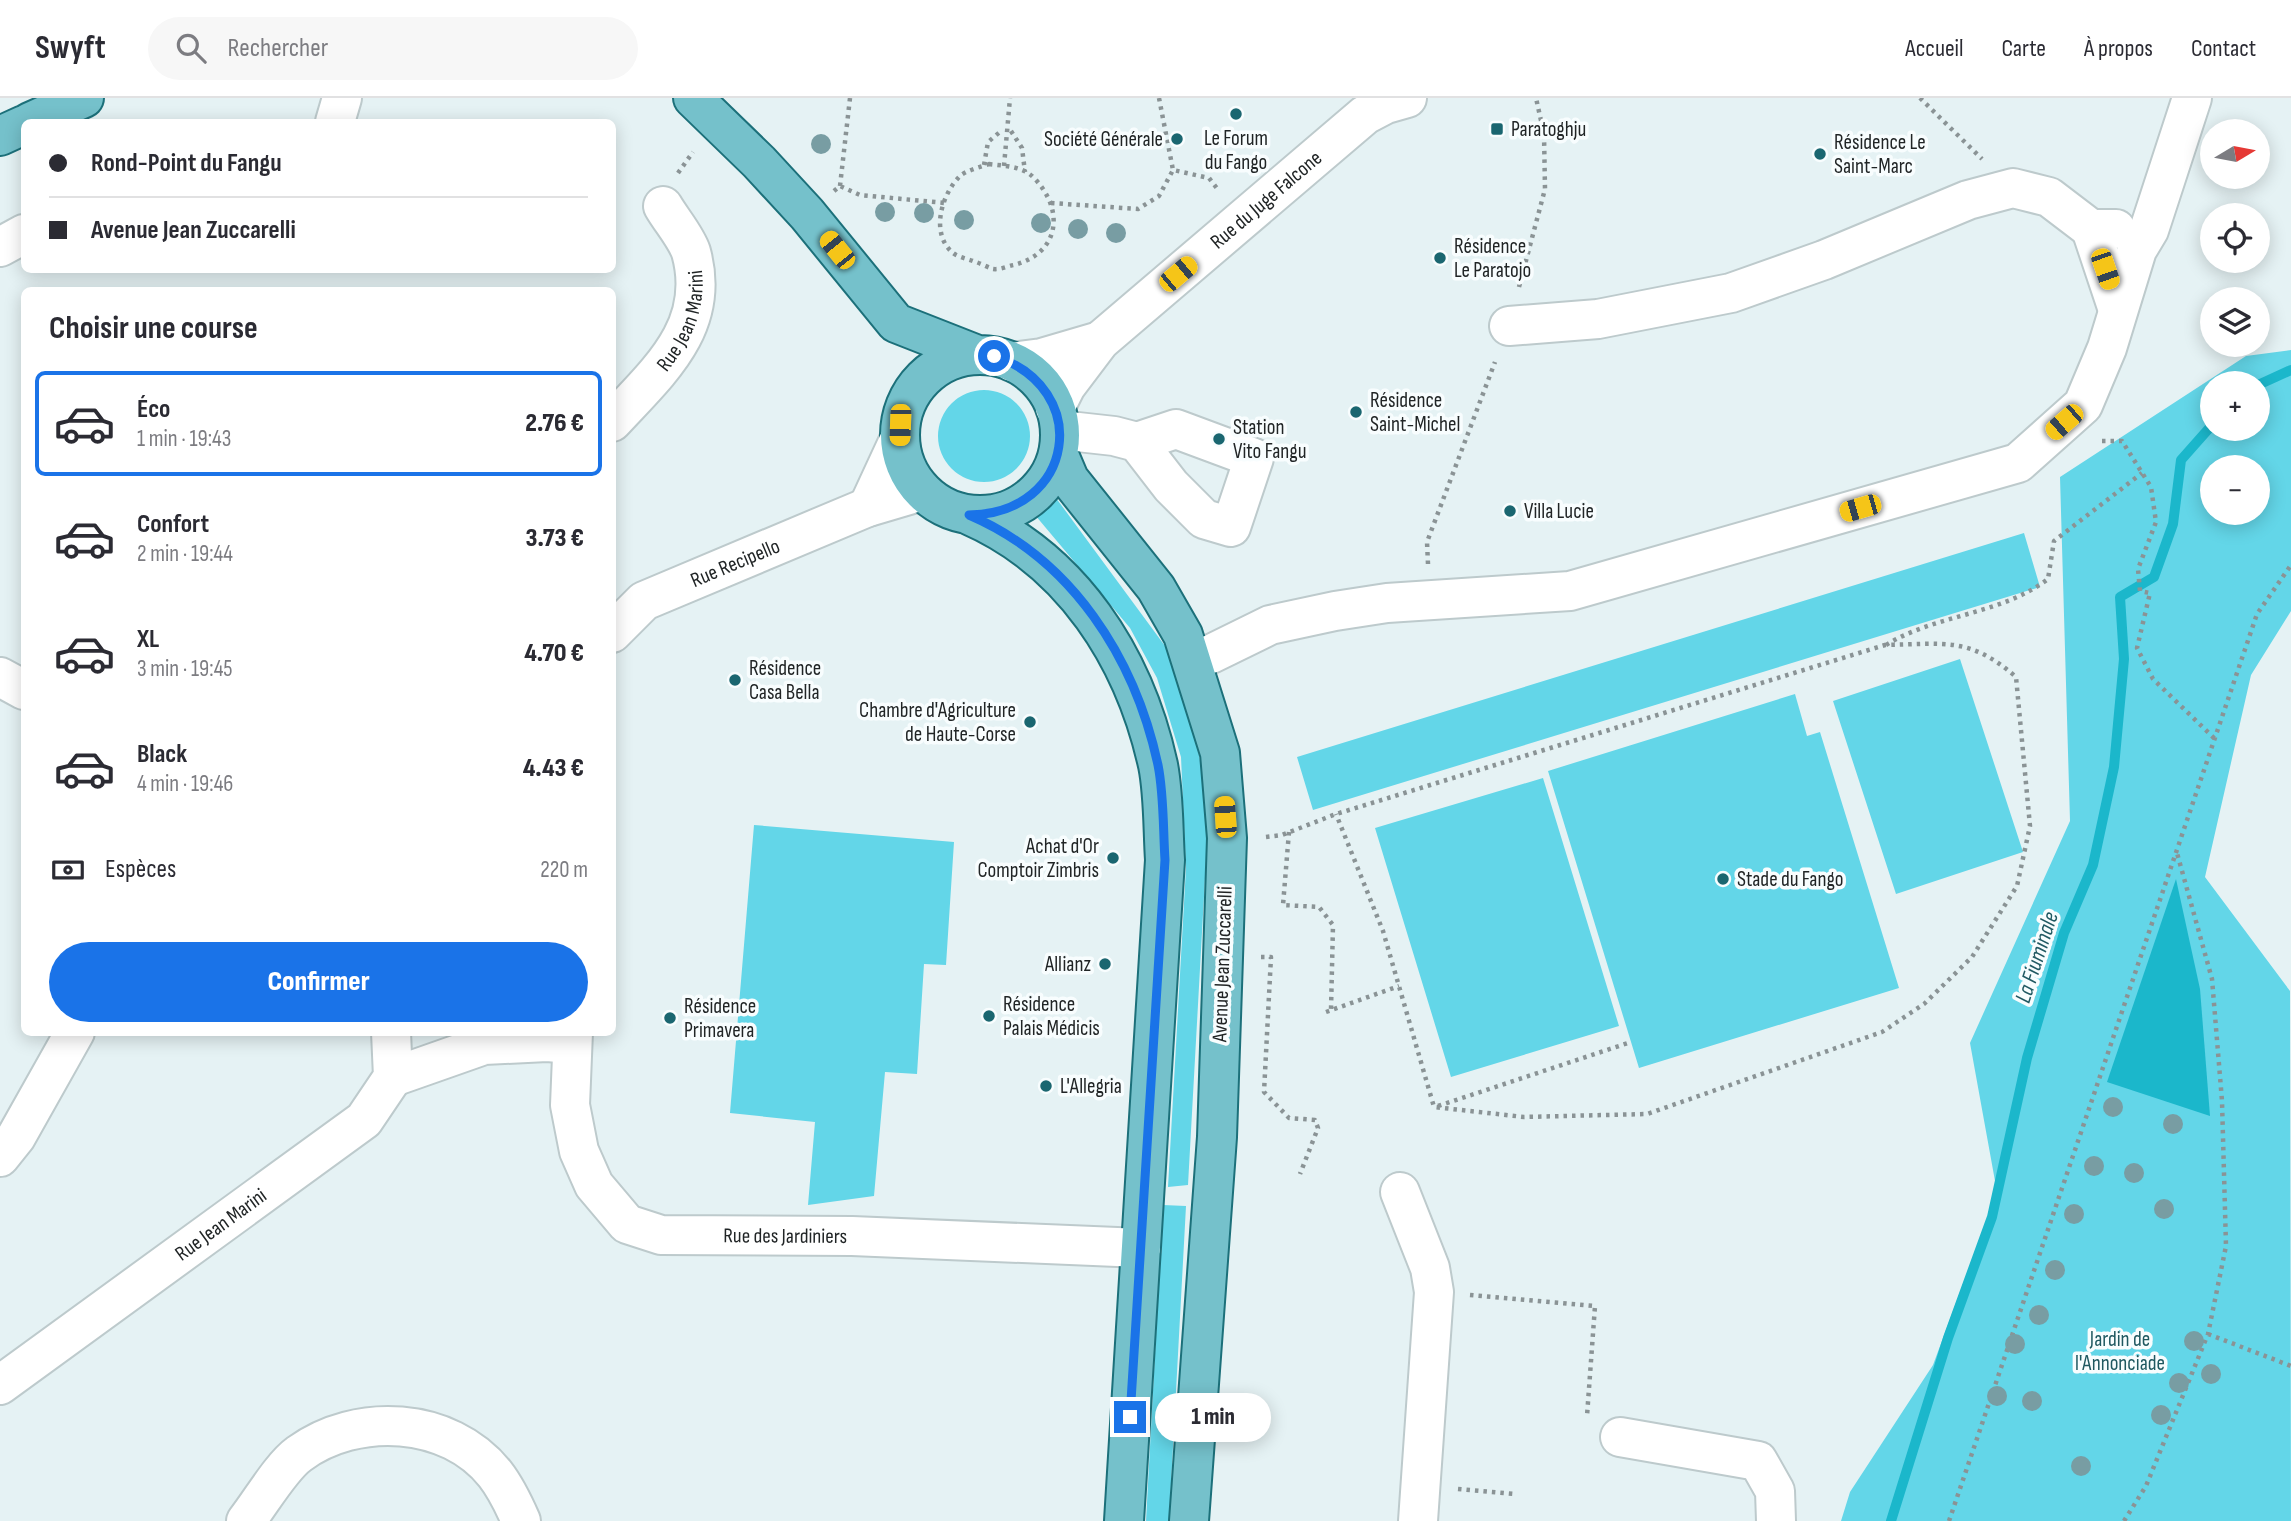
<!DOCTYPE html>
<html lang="fr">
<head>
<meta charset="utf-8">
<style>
  :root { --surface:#fff; --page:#f7f7f7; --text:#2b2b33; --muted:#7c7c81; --line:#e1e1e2; --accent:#1a73e8 }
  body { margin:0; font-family:"Sofia Sans Condensed",sans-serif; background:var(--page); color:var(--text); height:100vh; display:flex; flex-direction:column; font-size:26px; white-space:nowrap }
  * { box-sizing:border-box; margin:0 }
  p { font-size:23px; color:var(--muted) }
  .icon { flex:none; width:38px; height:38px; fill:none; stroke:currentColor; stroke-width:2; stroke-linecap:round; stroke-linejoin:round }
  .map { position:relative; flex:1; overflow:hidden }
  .panel { position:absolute; left:21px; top:189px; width:595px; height:749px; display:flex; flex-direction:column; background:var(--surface); border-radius:10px; box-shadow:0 4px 18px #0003 }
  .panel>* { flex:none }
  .banner { position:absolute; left:21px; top:21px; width:595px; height:154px; border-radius:10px; box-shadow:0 4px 18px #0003; display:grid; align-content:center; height:154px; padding:0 28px; background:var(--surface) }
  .needle { width:46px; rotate:80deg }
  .fabs { position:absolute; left:2200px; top:21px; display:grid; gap:14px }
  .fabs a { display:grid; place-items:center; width:70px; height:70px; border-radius:50%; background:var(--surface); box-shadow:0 4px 18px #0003; font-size:35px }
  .end { position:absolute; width:32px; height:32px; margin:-16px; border:9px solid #1a73e8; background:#fff; box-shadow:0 0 0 4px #fff }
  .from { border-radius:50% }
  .bubble { position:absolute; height:49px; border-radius:24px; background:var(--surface); box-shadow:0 4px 18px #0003; font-size:23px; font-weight:800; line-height:49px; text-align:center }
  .car { position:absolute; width:21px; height:42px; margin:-21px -10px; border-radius:9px; box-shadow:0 0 5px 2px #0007; background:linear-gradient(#f5c518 24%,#345 0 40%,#f5c518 0 76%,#345 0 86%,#f5c518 0) }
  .banner b { display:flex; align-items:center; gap:24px; height:66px; font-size:26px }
  .banner b+b { border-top:2px solid var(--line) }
  .banner i { width:18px; height:18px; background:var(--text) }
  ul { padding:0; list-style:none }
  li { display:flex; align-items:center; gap:21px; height:105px; margin:0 14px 10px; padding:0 14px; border:4px solid transparent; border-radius:10px }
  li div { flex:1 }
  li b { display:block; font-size:26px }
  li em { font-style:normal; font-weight:800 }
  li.active { border-color:var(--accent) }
  li>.icon { width:63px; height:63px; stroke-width:1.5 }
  h2 { padding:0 28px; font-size:32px; line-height:84px }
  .pay { display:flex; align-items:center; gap:18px; height:77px; padding:0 28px; font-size:26px }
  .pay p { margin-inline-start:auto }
  .button { display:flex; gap:14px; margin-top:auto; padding:14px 28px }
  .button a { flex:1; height:80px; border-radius:42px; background:var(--accent); color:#fff; font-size:28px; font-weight:800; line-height:80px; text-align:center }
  header { display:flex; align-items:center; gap:42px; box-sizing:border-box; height:98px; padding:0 35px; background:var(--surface); border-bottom:2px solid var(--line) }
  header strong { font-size:33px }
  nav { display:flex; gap:38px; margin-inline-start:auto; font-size:24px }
  .search { width:490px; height:63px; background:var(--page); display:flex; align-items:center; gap:18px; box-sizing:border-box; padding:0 24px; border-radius:38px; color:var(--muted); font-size:26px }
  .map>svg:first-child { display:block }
  .green { fill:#63d6e8; fill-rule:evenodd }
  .water { fill:#1bb7cb }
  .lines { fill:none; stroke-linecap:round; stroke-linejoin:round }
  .stream { stroke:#1bb7cb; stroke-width:10 }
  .minor-casing { stroke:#bdcacc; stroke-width:42 }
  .major-casing { stroke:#1c707a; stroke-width:42 }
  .path { stroke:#8a9395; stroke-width:4.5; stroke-dasharray:3.5 5; stroke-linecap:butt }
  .minor { stroke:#fff; stroke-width:38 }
  .major { stroke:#75c1cb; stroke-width:38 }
  .tree { fill:#789da3 }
  .route { stroke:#1a73e8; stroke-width:9 }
  .poi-dot { fill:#1a6670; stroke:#f8fdfe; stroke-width:2.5 }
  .labels { text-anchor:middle; stroke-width:7; stroke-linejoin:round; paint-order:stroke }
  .poi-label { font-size:21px; fill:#212526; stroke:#f8fdfe; text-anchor:start }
  .street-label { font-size:21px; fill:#212526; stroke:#f8fdfe }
  .park-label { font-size:21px; fill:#1f5860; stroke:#f8fdfe }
  .water-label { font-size:23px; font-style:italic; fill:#225a63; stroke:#f8fdfe }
</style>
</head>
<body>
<header>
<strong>Swyft</strong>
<div class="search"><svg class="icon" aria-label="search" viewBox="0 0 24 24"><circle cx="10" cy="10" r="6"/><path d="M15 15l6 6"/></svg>Rechercher</div>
<nav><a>Accueil</a><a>Carte</a><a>À propos</a><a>Contact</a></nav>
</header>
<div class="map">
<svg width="2291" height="1423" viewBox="0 0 2291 1423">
  <rect width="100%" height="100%" fill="#e5f2f4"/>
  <path class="green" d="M2291,252V513L2251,577L2205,779L2290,893L2291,1423H1841L1850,1394L1933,1267L1997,1094L1970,945L2070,723L2060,379L2246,258ZM2212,285H2258V331H2212ZM2212,369H2258V415H2212Z
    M938 338a46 46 0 1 1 92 0a46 46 0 1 1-92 0Z
    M1056,400L1168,552L1192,619L1202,673L1207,744L1188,1087L1168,1089L1186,770L1181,659L1157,580L1130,530L1035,417Z
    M2024,435L2040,489L1313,712L1297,659Z
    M1960,561L2023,754L1896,796L1833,603Z
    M1795,596L1807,638L1820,634L1899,890L1639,970L1548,673Z
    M1543,680L1619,928L1451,979L1375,730Z
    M754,727L954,744L946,867L924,866L917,976L885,974L874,1098L808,1107L815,1024L730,1015Z
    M1163,1107L1186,1108L1169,1423H1146Z"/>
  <path class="water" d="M2176,781L2200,891L2210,1018L2107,984Z"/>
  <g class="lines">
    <path class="stream" d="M2258,287L2291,272
      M1891,1423L1948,1240L1992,1119L2027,960L2064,835L2093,767L2114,669L2124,561L2120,499L2154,479L2173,426L2181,362L2212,327"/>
    <g class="minor-casing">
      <g id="minor">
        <path d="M335,24L342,0"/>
        <path d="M2116,131H2091L2118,212"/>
        <path d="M0,149L24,136"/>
        <path d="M1509,228L1598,221L1731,195L1824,162L1968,102L2013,90L2049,99L2091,131"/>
        <path d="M1012,264L1042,260L1100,243"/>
        <path id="s1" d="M1055,310L1066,288L1100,243L1365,17L1386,6L1407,0"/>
        <path id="s2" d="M612,324C658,274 712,229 691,154C686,139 671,122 663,108"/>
        <path d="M1060,332L1114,338L1137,344L1176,331L1254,360L1231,429L1204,421L1171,388L1137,344"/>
        <path d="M868,409L899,342"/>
        <path id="s3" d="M612,535L644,503L868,409L922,393"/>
        <path d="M1192,561L1211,556L1270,527L1335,513L1387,505L1570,493L2018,365L2083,307L2107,250L2137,152L2149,132L2192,0"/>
        <path d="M0,579L24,592"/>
        <path id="s4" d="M573,934L570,1007L579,1053L594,1087L627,1126L661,1137L852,1138L1141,1150"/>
        <path d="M393,979L484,947L547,944L572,946"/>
        <path d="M0,1059L16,1039L75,934"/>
        <path d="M1400,1094L1430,1170L1434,1194L1418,1423"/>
        <path id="s5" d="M0,1287L364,1022L393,979L391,934"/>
        <path d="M1620,1339L1758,1363L1775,1393L1776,1423"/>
        <path d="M246,1423C261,1404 281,1369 299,1356C356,1314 449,1318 495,1376C506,1390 514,1407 521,1423"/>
      </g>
    </g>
    <g class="major-casing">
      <path id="major" d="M693,0L759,64L807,116L896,225L975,256
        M30,24L84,0
        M0,38L24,27
        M900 337a80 80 0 1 1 160 0a80 80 0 1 1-160 0Z
        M1058,355L1069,381L1156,490L1183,537L1220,655L1227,740L1217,1039L1189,1423
        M969,417C1072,462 1134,559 1158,667C1164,697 1163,731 1165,762L1124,1423"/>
    </g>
    <path class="path" d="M1159,0L1173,72
      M1920,0L1982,61
      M1011,33L1022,50L1025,74
      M989,66C1004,68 1023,68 1034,80C1065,112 1060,155 1014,167C1008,168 1000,172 993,171C987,169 980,165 973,163C968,161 958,159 953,155C930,136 941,97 960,78C967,72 981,69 989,66Z
      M984,67L988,44L1001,33
      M1004,68L1010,0
      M678,75L693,54
      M840,88L850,0
      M834,93L840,88L860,97L945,105
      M1051,105L1138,111L1159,98L1173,72L1209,80L1219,93
      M1519,189L1545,91L1544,36L1536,0
      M2102,343H2122L2151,389L2156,424L2138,471L2140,493L2150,495L2137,550L2153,581L2215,641
      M1428,466L1427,444L1495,264
      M1886,547C1936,516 2001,517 2048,481L2054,443L2142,375
      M1289,734L1283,807L1319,809L1333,827L1331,912
      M1266,739L1282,737L1336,716L1885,547C1944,546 1969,538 2016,579L2030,728L2017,788L1972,859L1924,906L1882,934L1647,1016L1524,1019L1434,1009L1383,833L1336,716
      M1261,859H1271L1264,994L1289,1020L1315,1022L1318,1030L1300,1076
      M1326,914L1399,888
      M1438,1008L1631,944
      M1470,1197L1595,1208L1587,1318
      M2208,1236L2291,1268
      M1458,1391L1515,1396
      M1949,1423L2257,516L2291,467
      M2124,1423L2146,1388L2208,1236L2226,1148L2222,1003L2212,881L2177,755"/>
    <use href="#minor" class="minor"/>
    <use href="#major" class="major"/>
  </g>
  <g class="tree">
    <circle cx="821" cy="46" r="10"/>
    <circle cx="885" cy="114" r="10"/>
    <circle cx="924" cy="115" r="10"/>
    <circle cx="964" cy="122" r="10"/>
    <circle cx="1041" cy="125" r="10"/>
    <circle cx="1078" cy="131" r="10"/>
    <circle cx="1116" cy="135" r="10"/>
    <circle cx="2113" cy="1009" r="10"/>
    <circle cx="2173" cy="1026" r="10"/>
    <circle cx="2094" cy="1068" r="10"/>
    <circle cx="2134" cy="1075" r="10"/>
    <circle cx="2164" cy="1111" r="10"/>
    <circle cx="2074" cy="1116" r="10"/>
    <circle cx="2055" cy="1172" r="10"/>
    <circle cx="2039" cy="1217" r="10"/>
    <circle cx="2194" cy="1243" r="10"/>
    <circle cx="2015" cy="1246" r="10"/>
    <circle cx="2211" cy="1276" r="10"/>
    <circle cx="2179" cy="1285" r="10"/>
    <circle cx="1997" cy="1298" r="10"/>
    <circle cx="2032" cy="1303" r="10"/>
    <circle cx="2161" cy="1317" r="10"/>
    <circle cx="2081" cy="1368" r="10"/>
  </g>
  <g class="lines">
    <path class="route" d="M994,258C1094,290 1075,416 969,417C1072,461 1135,560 1158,667C1164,697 1163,731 1165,762L1130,1319"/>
  </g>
  <g class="poi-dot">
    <circle cx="1236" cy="16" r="7"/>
    <rect x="1490" y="24" width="14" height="14" rx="3.5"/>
    <circle cx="1177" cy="41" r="7"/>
    <circle cx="1820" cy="56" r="7"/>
    <circle cx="1440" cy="160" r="7"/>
    <circle cx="1356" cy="314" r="7"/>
    <circle cx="1219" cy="341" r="7"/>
    <circle cx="1510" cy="413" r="7"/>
    <circle cx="735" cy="582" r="7"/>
    <circle cx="1030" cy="624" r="7"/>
    <circle cx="1113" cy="760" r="7"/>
    <circle cx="1723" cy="781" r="7"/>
    <circle cx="1105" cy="866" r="7"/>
    <circle cx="989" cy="918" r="7"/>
    <circle cx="670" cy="920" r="7"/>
    <circle cx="1046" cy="988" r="7"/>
  </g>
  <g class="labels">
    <g class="poi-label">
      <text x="1511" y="38">Paratoghju</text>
      <text x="1236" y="47" text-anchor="middle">Le Forum<tspan x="1236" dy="24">du Fango</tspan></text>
      <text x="1163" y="48" text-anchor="end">Société Générale</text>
      <text x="1834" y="51">Résidence Le<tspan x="1834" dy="24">Saint-Marc</tspan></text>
      <text x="1454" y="155">Résidence<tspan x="1454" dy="24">Le Paratojo</tspan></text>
      <text x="1370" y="309">Résidence<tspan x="1370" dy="24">Saint-Michel</tspan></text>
      <text x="1233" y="336">Station<tspan x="1233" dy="24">Vito Fangu</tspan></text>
      <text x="1524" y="420">Villa Lucie</text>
      <text x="749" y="577">Résidence<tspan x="749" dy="24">Casa Bella</tspan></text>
      <text x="1016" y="619" text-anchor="end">Chambre d'Agriculture<tspan x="1016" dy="24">de Haute-Corse</tspan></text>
      <text x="1099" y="755" text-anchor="end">Achat d'Or<tspan x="1099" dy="24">Comptoir Zimbris</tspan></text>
      <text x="1737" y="788">Stade du Fango</text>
      <text x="1091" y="873" text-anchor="end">Allianz</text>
      <text x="1003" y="913">Résidence<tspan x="1003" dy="24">Palais Médicis</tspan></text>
      <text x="684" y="915">Résidence<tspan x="684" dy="24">Primavera</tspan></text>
      <text x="1060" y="995">L'Allegria</text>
    </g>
    <g class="street-label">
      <text dy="7" stroke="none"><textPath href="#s1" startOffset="299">Rue du Juge Falcone</textPath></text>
      <text dy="7" stroke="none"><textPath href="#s2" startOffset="126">Rue Jean Marini</textPath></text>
      <text dy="7" stroke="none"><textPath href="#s3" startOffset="144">Rue Recipello</textPath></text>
      <text transform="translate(1222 866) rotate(-88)" y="7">Avenue Jean Zuccarelli</text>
      <text dy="7" stroke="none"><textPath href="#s5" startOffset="273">Rue Jean Marini</textPath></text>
      <text dy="7" stroke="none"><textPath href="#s4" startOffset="368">Rue des Jardiniers</textPath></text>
    </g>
    <g class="park-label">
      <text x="2120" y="1248">Jardin de<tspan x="2120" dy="24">l'Annonciade</tspan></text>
    </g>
    <g class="water-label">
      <text transform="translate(2036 859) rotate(-72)" y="8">La Fiuminale</text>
    </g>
  </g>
</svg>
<div class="fabs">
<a><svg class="needle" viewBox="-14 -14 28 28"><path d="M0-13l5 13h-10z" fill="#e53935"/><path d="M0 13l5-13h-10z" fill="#7c7c81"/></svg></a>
<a><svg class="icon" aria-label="locate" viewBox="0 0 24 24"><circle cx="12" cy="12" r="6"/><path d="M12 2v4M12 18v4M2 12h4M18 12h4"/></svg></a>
<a><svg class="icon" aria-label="layers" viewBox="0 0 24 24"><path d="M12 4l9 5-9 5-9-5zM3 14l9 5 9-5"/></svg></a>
<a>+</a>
<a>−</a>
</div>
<i class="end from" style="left:994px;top:258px"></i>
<i class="end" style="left:1130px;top:1319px"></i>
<div class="bubble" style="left:1155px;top:1295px;width:116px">1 min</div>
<i class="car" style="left:837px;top:152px;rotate:321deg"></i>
<i class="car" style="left:2105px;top:171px;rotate:161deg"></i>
<i class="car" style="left:1178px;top:176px;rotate:50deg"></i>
<i class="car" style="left:2064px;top:324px;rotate:229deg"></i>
<i class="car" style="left:900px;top:327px;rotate:182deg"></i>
<i class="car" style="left:1860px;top:410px;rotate:254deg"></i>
<i class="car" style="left:1225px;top:719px;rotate:356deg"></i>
<div class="banner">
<b><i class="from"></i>Rond-Point du Fangu</b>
<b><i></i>Avenue Jean Zuccarelli</b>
</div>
<section class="panel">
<h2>Choisir une course</h2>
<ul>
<li class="active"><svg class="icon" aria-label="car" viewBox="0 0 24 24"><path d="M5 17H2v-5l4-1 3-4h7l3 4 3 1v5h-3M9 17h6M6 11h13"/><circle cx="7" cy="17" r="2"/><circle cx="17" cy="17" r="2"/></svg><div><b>Éco</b><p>1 min · 19:43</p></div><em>2.76 €</em></li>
<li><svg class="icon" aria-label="car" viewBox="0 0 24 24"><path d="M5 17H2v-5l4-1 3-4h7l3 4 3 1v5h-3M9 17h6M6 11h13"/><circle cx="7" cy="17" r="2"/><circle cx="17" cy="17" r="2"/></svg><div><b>Confort</b><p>2 min · 19:44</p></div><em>3.73 €</em></li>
<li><svg class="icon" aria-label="car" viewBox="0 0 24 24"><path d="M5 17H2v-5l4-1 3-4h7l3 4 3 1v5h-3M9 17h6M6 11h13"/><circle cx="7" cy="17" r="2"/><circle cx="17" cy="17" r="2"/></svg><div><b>XL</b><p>3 min · 19:45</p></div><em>4.70 €</em></li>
<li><svg class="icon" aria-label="car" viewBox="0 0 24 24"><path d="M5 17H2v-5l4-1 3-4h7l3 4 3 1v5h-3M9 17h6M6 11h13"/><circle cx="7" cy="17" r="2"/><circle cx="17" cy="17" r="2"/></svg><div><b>Black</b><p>4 min · 19:46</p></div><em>4.43 €</em></li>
</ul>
<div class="pay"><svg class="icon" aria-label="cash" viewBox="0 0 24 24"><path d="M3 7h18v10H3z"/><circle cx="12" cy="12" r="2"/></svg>Espèces<p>220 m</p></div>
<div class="button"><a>Confirmer</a></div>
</section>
</div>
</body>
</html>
